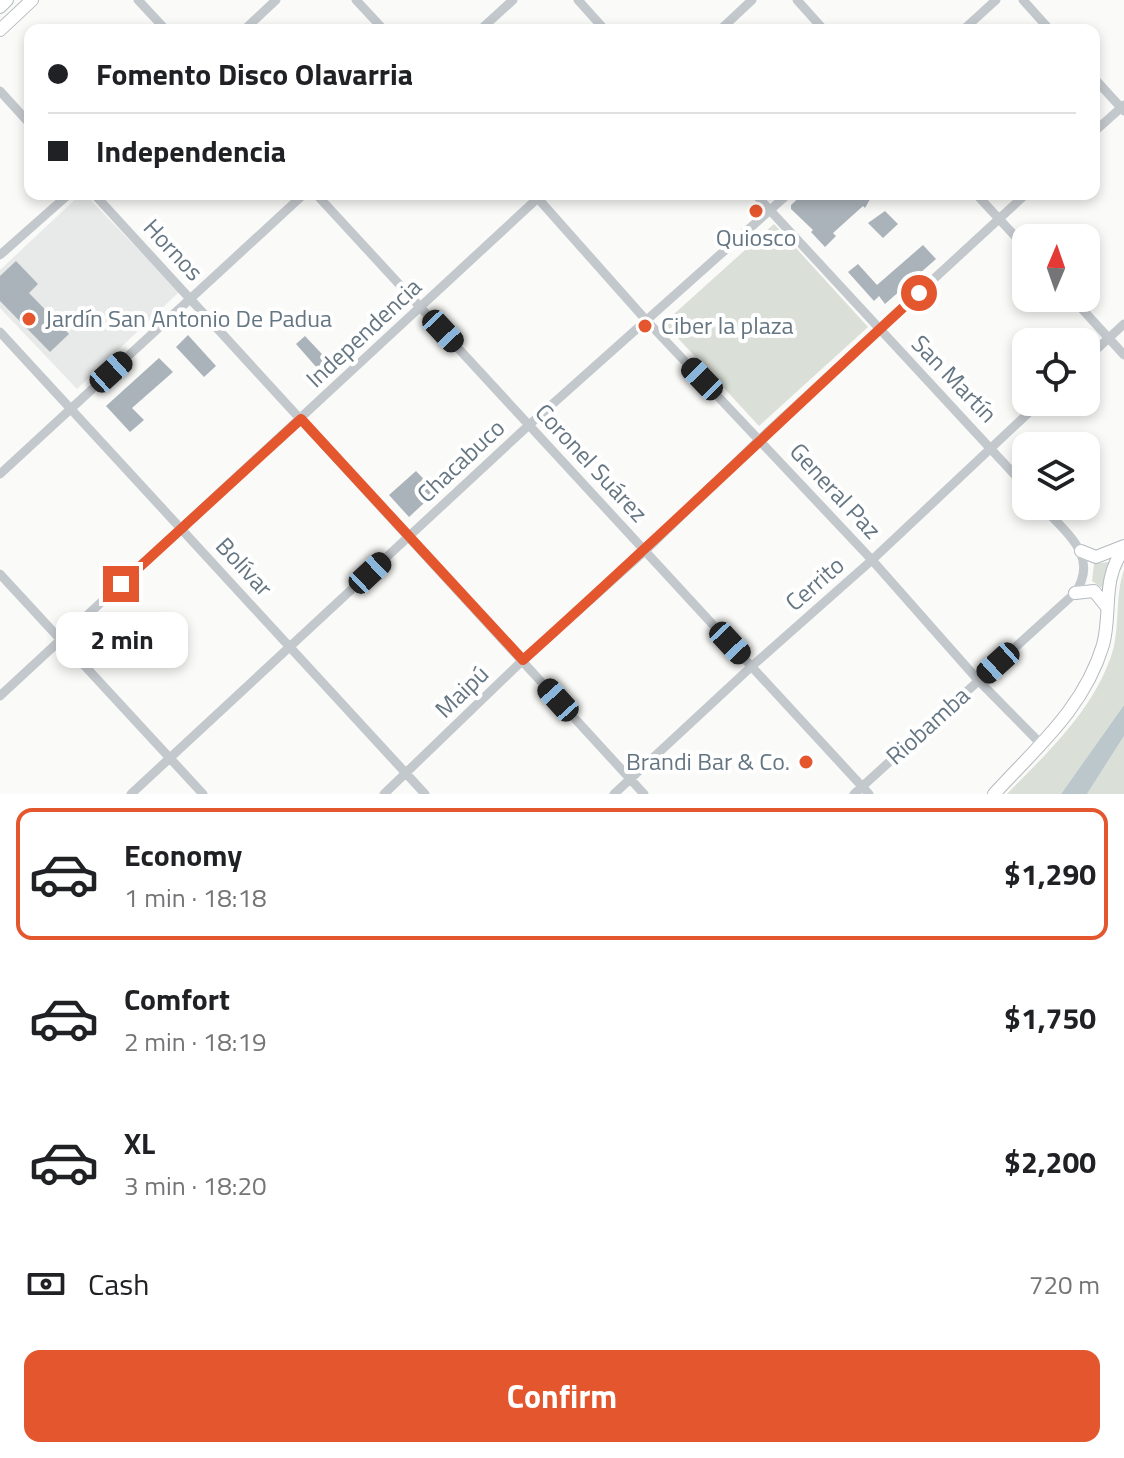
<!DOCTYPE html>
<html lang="en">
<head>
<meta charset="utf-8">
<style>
  :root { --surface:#fff; --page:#f6f6f6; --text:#202124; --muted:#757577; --line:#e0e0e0; --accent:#e4572e }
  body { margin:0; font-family:"Titillium Web",sans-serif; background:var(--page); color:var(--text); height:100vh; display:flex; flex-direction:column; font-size:30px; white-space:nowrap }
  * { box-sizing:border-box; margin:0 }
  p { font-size:26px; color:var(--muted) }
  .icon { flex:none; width:44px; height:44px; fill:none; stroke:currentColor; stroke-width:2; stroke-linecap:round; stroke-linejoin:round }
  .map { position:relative; height:794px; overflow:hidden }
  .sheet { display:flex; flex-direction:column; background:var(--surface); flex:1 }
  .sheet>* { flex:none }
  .guide { position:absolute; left:24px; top:24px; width:1076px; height:176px; border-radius:16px; box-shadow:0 4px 12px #0003; display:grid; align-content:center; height:176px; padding:0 24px; background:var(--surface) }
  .needle { width:52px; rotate:2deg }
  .buttons { position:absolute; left:1012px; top:224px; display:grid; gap:16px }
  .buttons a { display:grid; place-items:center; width:88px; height:88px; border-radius:16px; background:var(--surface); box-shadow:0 4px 12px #0003; font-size:40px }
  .end { position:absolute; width:36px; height:36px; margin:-18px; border:10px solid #e4572e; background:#fff; box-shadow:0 0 0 4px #fff }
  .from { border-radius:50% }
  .bubble { position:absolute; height:56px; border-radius:16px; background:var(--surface); box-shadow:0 4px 12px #0003; font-size:26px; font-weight:700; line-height:56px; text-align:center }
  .car { position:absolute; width:24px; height:48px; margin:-24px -12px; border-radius:10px; box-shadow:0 0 6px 2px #0007; background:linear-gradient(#222 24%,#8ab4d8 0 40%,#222 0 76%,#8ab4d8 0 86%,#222 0) }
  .guide b { display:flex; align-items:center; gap:28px; height:76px; font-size:30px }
  .guide b+b { border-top:2px solid var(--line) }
  .guide i { width:20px; height:20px; background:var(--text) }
  ul { padding:14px 0 0; list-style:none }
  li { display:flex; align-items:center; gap:24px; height:132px; margin:0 16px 12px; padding:0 8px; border:4px solid transparent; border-radius:16px }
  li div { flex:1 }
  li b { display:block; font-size:30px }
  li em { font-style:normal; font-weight:700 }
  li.current { border-color:var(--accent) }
  li>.icon { width:72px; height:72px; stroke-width:1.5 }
  .pay { display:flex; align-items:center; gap:20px; height:88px; padding:0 24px; font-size:30px }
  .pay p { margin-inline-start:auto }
  .action { display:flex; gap:16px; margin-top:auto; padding:16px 24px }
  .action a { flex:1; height:92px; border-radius:16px; background:var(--accent); color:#fff; font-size:32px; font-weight:700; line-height:92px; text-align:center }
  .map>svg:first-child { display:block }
  .built { fill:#e8e9e9 }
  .green { fill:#dadfd7 }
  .water { fill:#bbc7cb }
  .building { fill:#aab3b9 }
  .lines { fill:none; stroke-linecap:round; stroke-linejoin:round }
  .secondary-casing { stroke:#b3babf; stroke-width:14 }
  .street { stroke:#c3c8cc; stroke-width:9 }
  .secondary { stroke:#fff; stroke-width:12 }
  .route { stroke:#e4572e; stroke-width:10 }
  .poi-dot { fill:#e4572e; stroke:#fff; stroke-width:3 }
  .labels { text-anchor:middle; stroke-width:8; stroke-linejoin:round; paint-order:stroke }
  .poi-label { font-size:24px; fill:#657683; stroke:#fff; text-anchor:start }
  .street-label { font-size:24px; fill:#657683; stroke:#fff }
</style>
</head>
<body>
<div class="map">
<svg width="1124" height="794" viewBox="0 0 1124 794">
  <rect width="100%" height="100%" fill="#fafaf8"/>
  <path class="built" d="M81,194H85L179,292L77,389L0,308V270Z"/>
  <path class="green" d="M774,224L868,327L759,426L664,323Z
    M1116,557L1105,590L1092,581L1094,564L1108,562Z
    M1124,570V705L1061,794H1007C1047,753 1096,708 1113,650C1120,624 1115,595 1124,570Z
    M1124,736V794H1087Z"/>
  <path class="water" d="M1124,705V736L1087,794H1061Z"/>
  <path class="building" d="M803,194H873L865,208L863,206L833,233L836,236L825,247L811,232L813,230L791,209V205Z
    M885,211L898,224L883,238L868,223Z
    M923,245L936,259L885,304L879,296L874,301L848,272L858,264L877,285Z
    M16,261L38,284L29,293L69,334L50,352L0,301V276Z
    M188,335L216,366L204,377L176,347Z
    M305,336L335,368L325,377L296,344Z
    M159,358L173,372L132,408L144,420L130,432L106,406Z
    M416,471L436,492L409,517L389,495Z"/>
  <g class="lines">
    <g class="secondary-casing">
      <path id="secondary" d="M0,7L7,0
        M0,30L32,0
        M1081,551L1096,557L1124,546
        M1075,593L1094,591L1106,606
        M994,794C1037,747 1084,708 1103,645C1112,612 1101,579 1124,549"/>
    </g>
    <path class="street" d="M138,0L166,30
      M356,0L384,30
      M578,0L605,30
      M797,0L824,30
      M1023,0L1050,30
      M244,30L276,0
      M480,30L513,0
      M720,30L752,0
      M963,30L996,0
      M1094,78L1124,111
      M0,91L30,124
      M1094,132L1124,105
      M94,194L644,794
      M316,194L869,794
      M534,194L645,319L872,560L978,680L1041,744
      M755,194L1026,487
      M976,194L1026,248
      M0,255L69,194
      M1072,298L1124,355
      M0,332L425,794
      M1086,359L1124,324
      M0,474L304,194
      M0,574L203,794
      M0,696L540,196
      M131,794L529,425L788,194
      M384,794L523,660L645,551L760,439L1026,194
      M614,794L752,666L872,560L1040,402
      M854,794L1075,593C1100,556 1066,533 1042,506"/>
    <use href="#secondary" class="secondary"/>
  </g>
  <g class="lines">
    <path class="route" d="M121,584L301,419L523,660C657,540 786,415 919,293"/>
  </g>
  <g class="poi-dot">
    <circle cx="756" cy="211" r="8"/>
    <circle cx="29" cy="319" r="8"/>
    <circle cx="645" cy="326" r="8"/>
    <circle cx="806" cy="762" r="8"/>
  </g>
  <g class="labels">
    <g class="poi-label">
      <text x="756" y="246" text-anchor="middle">Quiosco</text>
      <text x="45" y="327">Jardín San Antonio De Padua</text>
      <text x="661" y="334">Ciber la plaza</text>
      <text x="790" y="770" text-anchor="end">Brandi Bar &amp; Co.</text>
    </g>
    <g class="street-label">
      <text transform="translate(173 250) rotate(47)" y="8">Hornos</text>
      <text transform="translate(364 333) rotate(-43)" y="8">Independencia</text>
      <text transform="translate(954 379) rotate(46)" y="8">San Martín</text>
      <text transform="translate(461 461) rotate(-43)" y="8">Chacabuco</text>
      <text transform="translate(591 463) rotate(47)" y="8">Coronel Suárez</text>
      <text transform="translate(835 491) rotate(47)" y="8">General Paz</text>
      <text transform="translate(244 567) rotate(47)" y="8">Bolívar</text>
      <text transform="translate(815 584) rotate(-41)" y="8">Cerrito</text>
      <text transform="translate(462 692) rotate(-44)" y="8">Maipú</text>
      <text transform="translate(928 726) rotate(-42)" y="8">Riobamba</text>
    </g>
  </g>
</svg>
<div class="buttons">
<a><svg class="needle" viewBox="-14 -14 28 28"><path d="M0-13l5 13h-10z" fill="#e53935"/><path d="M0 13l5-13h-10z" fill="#757577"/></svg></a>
<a><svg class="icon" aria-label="locate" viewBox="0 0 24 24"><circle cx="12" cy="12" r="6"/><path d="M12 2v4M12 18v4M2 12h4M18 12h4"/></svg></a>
<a><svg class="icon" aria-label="layers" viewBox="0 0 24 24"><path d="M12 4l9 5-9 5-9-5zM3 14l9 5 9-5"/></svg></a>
</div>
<i class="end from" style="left:919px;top:293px"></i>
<i class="end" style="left:121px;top:584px"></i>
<div class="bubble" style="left:56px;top:612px;width:132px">2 min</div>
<i class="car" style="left:443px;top:331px;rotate:137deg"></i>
<i class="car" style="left:111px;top:372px;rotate:48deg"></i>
<i class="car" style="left:702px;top:379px;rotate:316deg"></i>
<i class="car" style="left:370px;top:573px;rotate:47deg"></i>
<i class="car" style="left:730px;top:643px;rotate:137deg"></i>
<i class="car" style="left:998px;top:663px;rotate:228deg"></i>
<i class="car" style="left:558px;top:700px;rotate:318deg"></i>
<div class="guide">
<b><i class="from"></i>Fomento Disco Olavarria</b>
<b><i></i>Independencia</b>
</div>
</div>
<section class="sheet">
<ul>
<li class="current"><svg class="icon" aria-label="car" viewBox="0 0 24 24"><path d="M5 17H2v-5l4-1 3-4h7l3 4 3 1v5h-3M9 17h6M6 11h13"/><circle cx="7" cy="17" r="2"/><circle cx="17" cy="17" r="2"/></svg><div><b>Economy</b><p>1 min · 18:18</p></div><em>$1,290</em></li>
<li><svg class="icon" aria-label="car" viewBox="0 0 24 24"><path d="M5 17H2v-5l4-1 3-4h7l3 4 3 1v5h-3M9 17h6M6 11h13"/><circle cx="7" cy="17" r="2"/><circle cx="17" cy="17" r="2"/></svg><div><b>Comfort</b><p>2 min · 18:19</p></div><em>$1,750</em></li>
<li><svg class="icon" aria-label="car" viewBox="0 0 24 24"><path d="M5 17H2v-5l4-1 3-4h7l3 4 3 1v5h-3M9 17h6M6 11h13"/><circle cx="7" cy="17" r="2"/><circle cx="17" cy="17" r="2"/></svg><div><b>XL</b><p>3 min · 18:20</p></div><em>$2,200</em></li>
</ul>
<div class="pay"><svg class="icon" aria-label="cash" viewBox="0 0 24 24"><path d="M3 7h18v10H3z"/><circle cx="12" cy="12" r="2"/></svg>Cash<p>720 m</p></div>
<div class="action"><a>Confirm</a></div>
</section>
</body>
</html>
